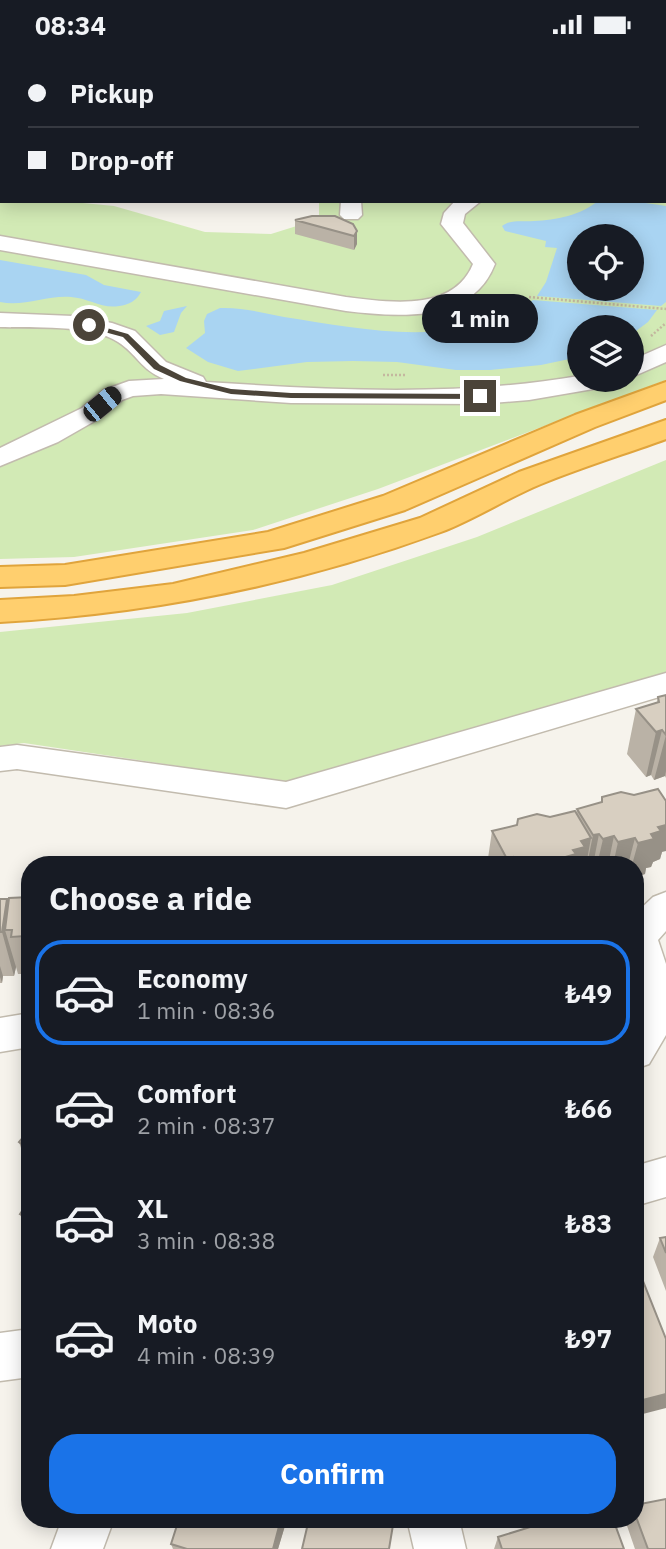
<!DOCTYPE html>
<html lang="en">
<head>
<meta charset="utf-8">
<style>
  :root { --surface:#171b24; --page:#242831; --text:#f1f3f6; --muted:#9ea1a6; --line:#363941; --accent:#1a73e8 }
  body { margin:0; font-family:"IBM Plex Sans",sans-serif; background:var(--page); color:var(--text); height:100vh; display:flex; flex-direction:column; font-size:26px; white-space:nowrap }
  * { box-sizing:border-box; margin:0 }
  p { font-size:23px; color:var(--muted) }
  .icon { flex:none; width:38px; height:38px; fill:none; stroke:currentColor; stroke-width:2; stroke-linecap:round; stroke-linejoin:round }
  .map { position:relative; flex:1; overflow:hidden }
  .side { position:absolute; left:21px; top:807px; width:623px; height:672px; display:flex; flex-direction:column; background:var(--surface); border-radius:28px; box-shadow:0 4px 18px #0003 }
  .side>* { flex:none }
  .hud { position:absolute; left:0px; top:0px; width:667px; height:154px; box-shadow:0 4px 18px #0003; display:grid; align-content:center; height:154px; padding:0 28px; background:var(--surface) }
  .controls { position:absolute; left:567px; top:175px; display:grid; gap:14px }
  .controls a { display:grid; place-items:center; width:77px; height:77px; border-radius:50%; background:var(--surface); box-shadow:0 4px 18px #0003; font-size:35px }
  .end { position:absolute; width:32px; height:32px; margin:-16px; border:9px solid #4b4439; background:#fff; box-shadow:0 0 0 4px #fff }
  .from { border-radius:50% }
  .bubble { position:absolute; height:49px; border-radius:24px; background:var(--surface); box-shadow:0 4px 18px #0003; font-size:23px; font-weight:700; line-height:49px; text-align:center }
  .car { position:absolute; width:21px; height:42px; margin:-21px -10px; border-radius:9px; box-shadow:0 0 5px 2px #0007; background:linear-gradient(#222 24%,#8ab4d8 0 40%,#222 0 76%,#8ab4d8 0 86%,#222 0) }
  .hud b { display:flex; align-items:center; gap:24px; height:66px; font-size:26px }
  .hud b+b { border-top:2px solid var(--line) }
  .hud i { width:18px; height:18px; background:var(--text) }
  ul { padding:0; list-style:none }
  li { display:flex; align-items:center; gap:21px; height:105px; margin:0 14px 10px; padding:0 14px; border:4px solid transparent; border-radius:28px }
  li div { flex:1 }
  li b { display:block; font-size:26px }
  li em { font-style:normal; font-weight:700 }
  li.active { border-color:var(--accent) }
  li>.icon { width:63px; height:63px; stroke-width:1.5 }
  h2 { padding:0 28px; font-size:32px; line-height:84px }
  .cta { display:flex; gap:14px; margin-top:auto; padding:14px 28px }
  .cta a { flex:1; height:80px; border-radius:28px; background:var(--accent); color:#fff; font-size:28px; font-weight:700; line-height:80px; text-align:center }
  .status { display:flex; justify-content:space-between; align-items:center; height:49px; padding:0 35px; background:var(--surface); direction:ltr }
  .status svg { height:19px; fill:currentColor }
  .map>svg:first-child { display:block }
  .green { fill:#d2eab5; fill-rule:evenodd }
  .water { fill:#a9d4f2; fill-rule:evenodd }
  .lines { fill:none; stroke-linecap:round; stroke-linejoin:round }
  .minor-casing { stroke:#c2bbae; stroke-width:3 }
  .highway-casing { stroke:#e0a43c; stroke-width:4 }
  .path { stroke:#c4b79f; stroke-width:2.5; stroke-dasharray:2 2; stroke-linecap:butt }
  .minor { fill:#fff; fill-rule:evenodd }
  .highway { fill:#ffcf6e; fill-rule:evenodd }
  .wall { fill:#bab2a6 }
  .shaded-wall { fill:#979187 }
  .building { fill:#d8cfc1; stroke:#979187; stroke-width:2 }
  .route { fill:#4b4439 }
</style>
</head>
<body>
<div class="status"><b>08:34</b><svg viewBox="0 0 49 12"><path d="M0 12V9h3v3zM5 12V6h3v6zM10 12V3h3v9zM15 12V0h3v12zM26 1h20v11H26zM47 4h2v5h-2z"/></svg></div>
<div class="map">
<svg width="666" height="1500" viewBox="0 0 666 1500">
  <rect width="100%" height="100%" fill="#f6f3ec"/>
  <path class="green" d="M666,3V331L378,440L253,481L74,508L0,510V146L2,152H62L114,157L205,183L271,185L319,170V152H665ZM579,187H632V240H579ZM579,278H632V331H579Z
    M666,411V623L285,733L24,694L0,697V583L187,564L332,536L477,488Z"/>
  <path class="water" d="M598,152H632L666,157V253L661,257L537,247L546,233L557,199L545,198L546,192L505,182L502,177C511,170 523,173 534,172C556,171 581,166 598,152ZM579,187H632V240H579Z
    M0,211L86,226L104,236L141,243C137,251 129,256 119,257C102,260 88,249 71,248C47,246 24,258 0,253Z
    M533,251L657,261L648,273L632,285V278H579V308L541,316L490,321H456L397,313L353,312L307,313L238,322L208,313L186,299L205,284L204,272L207,265L220,259C241,258 263,264 284,268C369,281 455,301 533,251Z
    M187,257L181,264L174,283L160,286L146,277L160,272L164,262Z"/>
  <g class="lines">
    <g class="minor-casing">
      <path id="minor" d="M74,0H96L73,2Z
        M267,0H308L309,2H269Z
        M370,0H389L369,2Z
        M628,0H646V2H628Z
        M665,44H666V56H665Z
        M341,152H361L362,166L358,170H344L340,166Z
        M455,152H481L465,165L463,174L495,215C472,275 398,268 346,262L0,201V187L346,248C388,253 453,264 473,215L441,175L444,164Z
        M0,264L73,267L112,274L135,282L166,313L203,328L206,333C330,341 457,348 579,327V331H612L608,336L599,339L529,351L480,355L291,354L161,345L133,347L122,351L100,369L58,393L0,417V399L82,359L104,341L129,332L164,330C140,320 137,305 118,293C92,275 31,279 0,278Z
        M666,296V313L632,328V311Z
        M666,624V646L286,759L17,720L0,722V698L17,696L286,733Z
        M666,843V882L658,891L666,915V986L649,1015L635,1020V865L653,848Z
        M30,964V998L0,1003V969Z
        M666,1108V1148L635,1157V1117Z
        M30,1280V1328L0,1332V1284Z
        M62,1470H114L103,1500H51Z
        M407,1470H459L466,1500H414Z"/>
    </g>
    <g class="highway-casing">
      <path id="highway" d="M666,333V351L595,378L405,461L284,499L65,536L0,538V518L65,516L268,483L383,447L575,366Z
        M666,371V390C625,405 582,418 541,435C507,449 475,470 441,483C300,535 149,565 0,573V551L74,547L173,535L304,504L420,469L519,423Z"/>
    </g>
    <path class="path" d="M529,248L666,260
      M651,287L666,274
      M383,326H406"/>
    <use href="#minor" class="minor"/>
    <use href="#highway" class="highway"/>
  </g>
  <path class="wall" d="M432,0H465L464,2H432Z
    M0,54H2V78L0,77Z
    M295,171L353,175L357,195L354,201L295,185Z
    M666,646V729L665,727L654,731L651,726L646,728L627,705L636,660L657,653L658,648Z
    M602,748L662,803L660,810L653,813L651,818L646,819L645,825L635,828V816H487L492,782L576,764L577,760L601,754Z
    M30,848V931H23L21,925H18L16,918L14,927H3L2,934H0V850H7L9,856Z
    M30,1080V1192L20,1165L28,1152L25,1141L29,1123L19,1093Z
    M666,1188V1242L653,1208L660,1189Z
    M635,1456L666,1500H635L625,1471V1470H635Z
    M179,1470H287L278,1500H173L171,1495Z
    M498,1488L624,1500H494Z"/>
  <path class="shaded-wall" d="M454,0H465L464,2H454Z
    M0,8H2V38L0,39Z
    M357,182V195L354,201V187Z
    M662,681L651,726L646,728L656,683Z
    M666,686V722L665,727L654,731Z
    M666,769V802L662,803L660,810L653,813L651,818L646,819L645,825L635,828V816H632L638,794L651,785Z
    M599,785L593,816H587L593,786Z
    M614,787L608,816H597L603,790Z
    M591,789L586,816H558L581,792Z
    M635,789L628,816H613L618,793Z
    M513,808L512,816H506L507,810Z
    M528,811L527,816H515L516,814Z
    M7,850L17,888L12,881H5L16,918L14,927L2,883Z
    M0,917L3,927L2,934L0,928Z
    M666,1345V1359L635,1367V1353Z
    M281,1470H287L278,1500H273Z"/>
  <path class="building" d="M0,54H2V66L0,65Z
    M312,167H335L353,175L357,182L354,187L295,171Z
    M666,646V686L662,681L656,683L636,660L659,653L658,648Z
    M658,740L666,752V776L658,778L661,782L651,785L654,790L638,794L635,789L618,793L614,787L603,790L599,785L593,786L577,760L602,753V748L621,743L634,746Z
    M575,762L591,789L581,792L585,798L573,801L576,805L565,808L568,813L558,816H550L548,812L536,816H531L528,811L516,814L513,808L507,810L492,782L517,776L518,770L537,765L550,768Z
    M30,848V894H24L25,887L11,888L12,881H5L9,849Z
    M0,850H7L2,883H0Z
    M30,1080V1101L19,1093Z
    M30,1121V1144L25,1141Z
    M30,1150V1170L20,1165Z
    M666,1188V1204L660,1189Z
    M635,1212L666,1290V1345L635,1353Z
    M666,1450V1500H648L635,1465V1456Z
    M179,1470H281L273,1500H187L171,1495Z
    M309,1470H394L389,1500H302Z
    M556,1470H613L624,1500H502L498,1488Z"/>
  <path class="route" d="M89,274L128,285L160,316L186,329L231,340L291,344L480,345L484,347L480,350L291,349L231,345L180,332L154,320L123,288L86,278Z"/>
</svg>
<div class="controls">
<a><svg class="icon" aria-label="locate" viewBox="0 0 24 24"><circle cx="12" cy="12" r="6"/><path d="M12 2v4M12 18v4M2 12h4M18 12h4"/></svg></a>
<a><svg class="icon" aria-label="layers" viewBox="0 0 24 24"><path d="M12 4l9 5-9 5-9-5zM3 14l9 5 9-5"/></svg></a>
</div>
<i class="end from" style="left:89px;top:276px"></i>
<i class="end" style="left:480px;top:347px"></i>
<div class="bubble" style="left:422px;top:245px;width:116px">1 min</div>
<i class="car" style="left:102px;top:355px;rotate:51deg"></i>
<div class="hud">
<b><i class="from"></i>Pickup</b>
<b><i></i>Drop-off</b>
</div>
<section class="side">
<h2>Choose a ride</h2>
<ul>
<li class="active"><svg class="icon" aria-label="car" viewBox="0 0 24 24"><path d="M5 17H2v-5l4-1 3-4h7l3 4 3 1v5h-3M9 17h6M6 11h13"/><circle cx="7" cy="17" r="2"/><circle cx="17" cy="17" r="2"/></svg><div><b>Economy</b><p>1 min · 08:36</p></div><em>₺49</em></li>
<li><svg class="icon" aria-label="car" viewBox="0 0 24 24"><path d="M5 17H2v-5l4-1 3-4h7l3 4 3 1v5h-3M9 17h6M6 11h13"/><circle cx="7" cy="17" r="2"/><circle cx="17" cy="17" r="2"/></svg><div><b>Comfort</b><p>2 min · 08:37</p></div><em>₺66</em></li>
<li><svg class="icon" aria-label="car" viewBox="0 0 24 24"><path d="M5 17H2v-5l4-1 3-4h7l3 4 3 1v5h-3M9 17h6M6 11h13"/><circle cx="7" cy="17" r="2"/><circle cx="17" cy="17" r="2"/></svg><div><b>XL</b><p>3 min · 08:38</p></div><em>₺83</em></li>
<li><svg class="icon" aria-label="car" viewBox="0 0 24 24"><path d="M5 17H2v-5l4-1 3-4h7l3 4 3 1v5h-3M9 17h6M6 11h13"/><circle cx="7" cy="17" r="2"/><circle cx="17" cy="17" r="2"/></svg><div><b>Moto</b><p>4 min · 08:39</p></div><em>₺97</em></li>
</ul>
<div class="cta"><a>Confirm</a></div>
</section>
</div>
</body>
</html>
